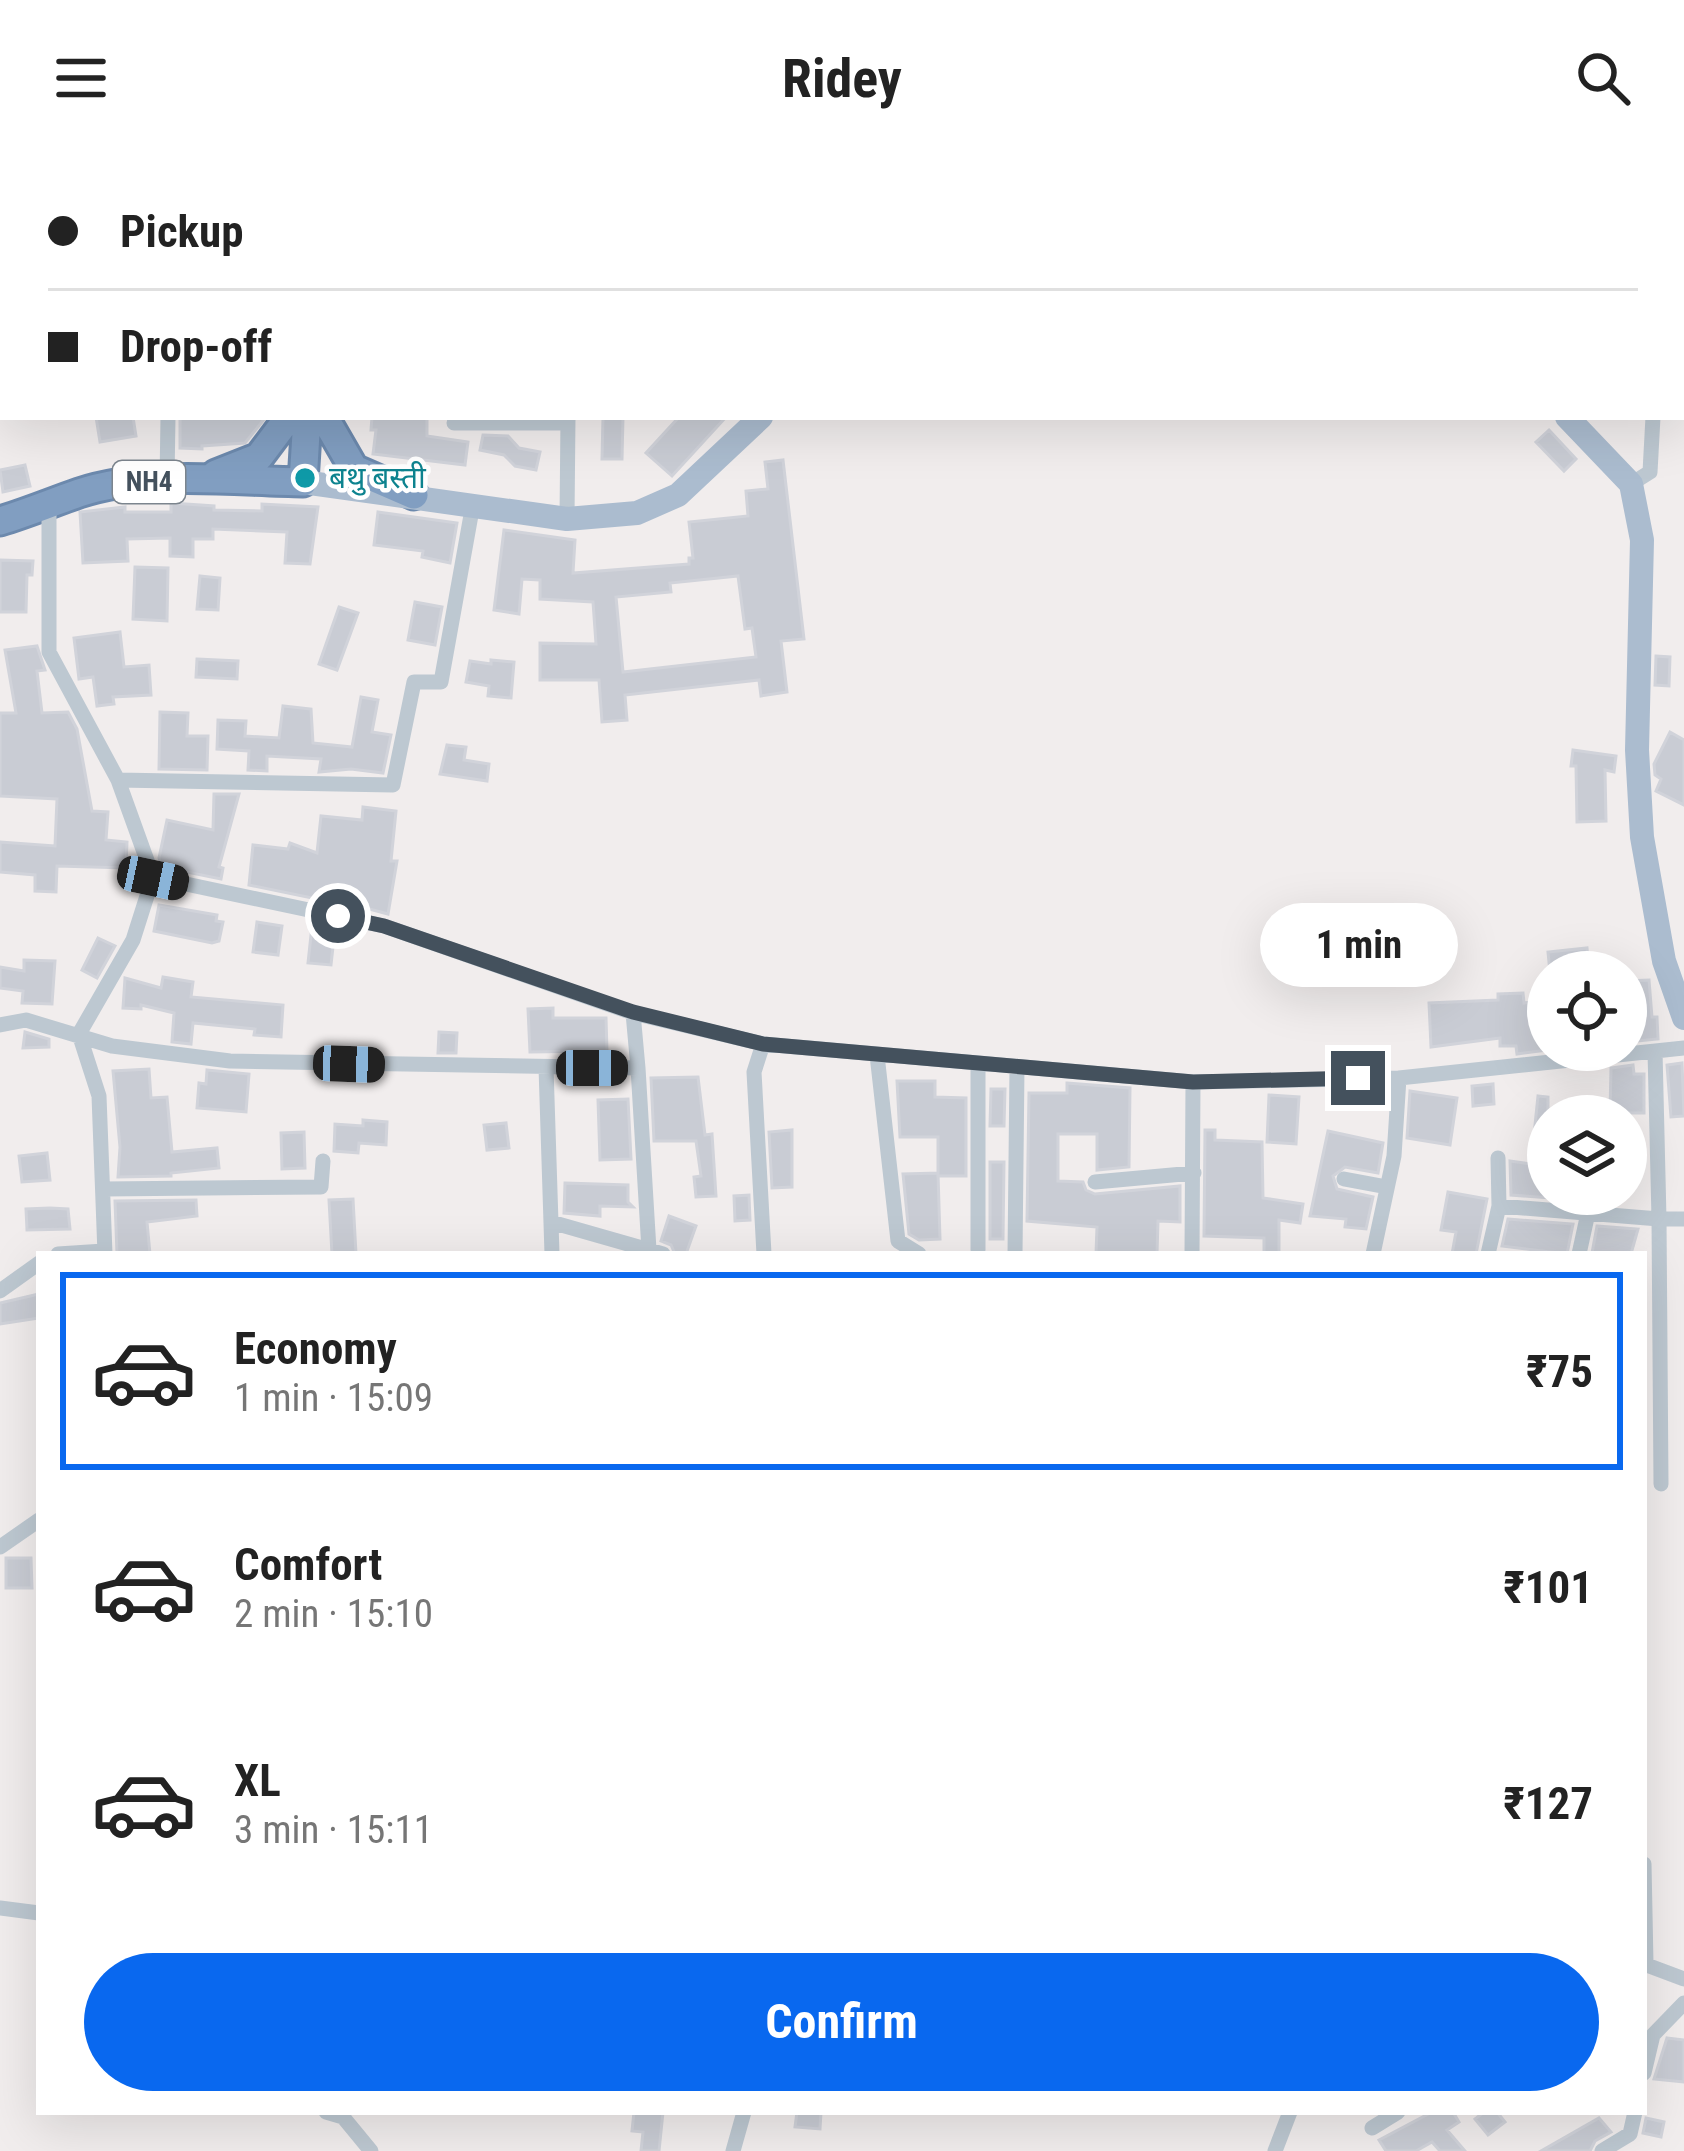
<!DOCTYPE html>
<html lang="en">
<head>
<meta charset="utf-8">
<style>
  :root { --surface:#fff; --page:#f6f6f6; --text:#222; --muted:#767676; --line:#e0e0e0; --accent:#0968ef }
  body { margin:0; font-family:"Roboto Condensed","Noto Sans Devanagari",sans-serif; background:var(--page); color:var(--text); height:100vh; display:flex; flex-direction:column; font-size:45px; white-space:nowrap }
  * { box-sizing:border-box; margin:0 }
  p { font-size:39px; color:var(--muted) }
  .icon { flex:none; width:66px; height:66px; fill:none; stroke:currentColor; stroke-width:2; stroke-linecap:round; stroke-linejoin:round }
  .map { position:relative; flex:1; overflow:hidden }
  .details { position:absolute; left:36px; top:1095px; width:1611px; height:864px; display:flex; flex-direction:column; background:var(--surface); border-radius:0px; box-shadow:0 12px 48px #0002 }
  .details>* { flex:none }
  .banner { position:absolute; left:0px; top:0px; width:1686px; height:264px; box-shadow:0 12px 48px #0002; display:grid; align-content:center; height:264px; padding:0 48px; background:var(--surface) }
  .fabs { position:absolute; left:1527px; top:795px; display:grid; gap:24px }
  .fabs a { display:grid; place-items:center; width:120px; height:120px; border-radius:50%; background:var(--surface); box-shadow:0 12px 48px #0002; font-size:60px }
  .end { position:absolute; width:54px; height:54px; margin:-27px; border:15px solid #44515d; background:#fff; box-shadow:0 0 0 6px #fff }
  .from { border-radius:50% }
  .bubble { position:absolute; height:84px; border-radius:42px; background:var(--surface); box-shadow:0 12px 48px #0002; font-size:39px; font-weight:700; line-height:84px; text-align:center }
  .car { position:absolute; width:36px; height:72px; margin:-36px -18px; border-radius:15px; box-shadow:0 0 9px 3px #0007; background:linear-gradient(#222 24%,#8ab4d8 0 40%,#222 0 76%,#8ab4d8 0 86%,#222 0) }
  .banner b { display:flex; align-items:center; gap:42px; height:114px; font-size:45px }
  .banner b+b { border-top:3px solid var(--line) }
  .banner i { width:30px; height:30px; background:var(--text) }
  ul { padding:21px 0 0; list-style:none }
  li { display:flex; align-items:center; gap:36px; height:198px; margin:0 24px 18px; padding:0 24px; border:6px solid transparent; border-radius:0px }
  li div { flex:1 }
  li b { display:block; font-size:45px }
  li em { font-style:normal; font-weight:700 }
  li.active { border-color:var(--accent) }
  li>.icon { width:108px; height:108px; stroke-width:1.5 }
  .action { display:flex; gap:24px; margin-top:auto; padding:24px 48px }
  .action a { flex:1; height:138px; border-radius:72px; background:var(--accent); color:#fff; font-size:48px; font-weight:700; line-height:138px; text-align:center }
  header { display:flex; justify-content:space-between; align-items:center; height:156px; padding:0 48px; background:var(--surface); font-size:54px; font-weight:700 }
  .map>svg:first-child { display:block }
  .building { fill:#c9ccd4; stroke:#d1d3da; stroke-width:3; fill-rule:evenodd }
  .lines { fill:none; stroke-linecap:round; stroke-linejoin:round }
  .highway-casing { stroke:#6c89ad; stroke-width:33 }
  .street { stroke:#bdc8d1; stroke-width:15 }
  .primary { stroke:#abbccf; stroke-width:24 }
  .highway { stroke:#819ec1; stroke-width:27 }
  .route { stroke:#44515d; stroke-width:15 }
  .culture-dot { fill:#0f9aa8; stroke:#fff; stroke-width:4.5 }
  .labels { text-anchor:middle; stroke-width:9; stroke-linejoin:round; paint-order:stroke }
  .shield { fill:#fff; stroke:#7c858e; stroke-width:3 }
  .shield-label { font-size:27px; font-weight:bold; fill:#44515d }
  .culture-label { font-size:30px; fill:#0d838f; stroke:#fff; text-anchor:start }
</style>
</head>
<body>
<header><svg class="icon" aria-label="menu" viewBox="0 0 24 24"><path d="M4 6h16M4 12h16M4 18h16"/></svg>Ridey<svg class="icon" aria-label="search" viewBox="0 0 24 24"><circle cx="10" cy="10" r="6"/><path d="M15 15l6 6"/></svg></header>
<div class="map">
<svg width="1684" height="1995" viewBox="0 0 1684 1995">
  <rect width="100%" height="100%" fill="#f1eded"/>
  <path class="building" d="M96,261H133L136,280L100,286Z
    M180,261H266L245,287L202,290V293L180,292Z
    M372,261H427V280L468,286L465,309L373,298L376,274H371Z
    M603,261H623L622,303H602Z
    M679,261H726L672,320L646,297Z
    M1549,274L1576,303L1564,315L1536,286Z
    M483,279L508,280L519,292L540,296L536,314L515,310L504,299L480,294Z
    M783,304L804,483L781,485L787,536L761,540L759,524L625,539L627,564L602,566L599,524H540V487L596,488L593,446L540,443V424L522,423L519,458L494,454L504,374L575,384L573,417L689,408V402H693L689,366L748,360L746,335L768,333L765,306ZM738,420L745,473L752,472L756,501L623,516L616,441L671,436L670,427Z
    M25,309L30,330L3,336L0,314Z
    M171,347L214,350V354L262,355V348L318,351L310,408L285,407L287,376L213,373V383H193V401L170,400V382L127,383L128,405L83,407L80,356L125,351V356H171Z
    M378,356L457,367L450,407L422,401L423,395L374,389Z
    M0,404L33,405L32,419H27L26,456H0Z
    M135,411L168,412L167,465L133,463Z
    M200,420L220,422L218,454L197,453Z
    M415,446L442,451L435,489L408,484Z
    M339,451L358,457L337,514L319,508Z
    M120,476L124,511L149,509L151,539L113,541L114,548L97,550L93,521L79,523L74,482Z
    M37,490L45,514L37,515L42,557L68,556L77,573L92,655L108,656L106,684L127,686L126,712L57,710L56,736L35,735V719L0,716V686L55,690L57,643L0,640V557H16L5,494Z
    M1656,500L1670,501L1669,530L1655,529Z
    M197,503L238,505L237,523L196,521Z
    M491,504L514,506L511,542L488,540L489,530L466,526L470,505L491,508Z
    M361,541L378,544L372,576L391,579L383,617L351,613L319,616L321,603L267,600V615L248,614L249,595L217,593L218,564L246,565L245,580L279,582L283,550L311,553L313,587L352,591Z
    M160,556L188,557L187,580H208L207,614L159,613Z
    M1670,576L1684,584V649L1656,635L1661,623L1655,619L1654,608Z
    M447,589L466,591L464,604L489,608L487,625L440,618Z
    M1573,594L1616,600L1614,616L1605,614L1606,665L1577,666L1576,610H1571Z
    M214,638H239L219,711L223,712L221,723L162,711L159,702L167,664L213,674Z
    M363,651L396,655L391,705H397L388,758L318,739L317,743L249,729L253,689L288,693L290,687L317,697L321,660L362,664Z
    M159,749L217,759L216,765L223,766L219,785L212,787L154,775Z
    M257,766L282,770L278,799L253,796Z
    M312,770L335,773L331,809L308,807Z
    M98,782L115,790L97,822L82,814Z
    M1587,792L1589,816H1550L1548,796Z
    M24,804L55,805L52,848L22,847L23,835L0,832V811L24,815Z
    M163,821L193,826L191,841L283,849L281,881L254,879L255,873L193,867L191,888L172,886L174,857L141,849V853L123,852L125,822L161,832Z
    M1649,824L1652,861H1657L1658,883L1626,886V825Z
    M1523,837L1524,847L1531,846L1532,855L1548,854V894L1517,898L1516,890H1500V882L1431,891L1429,847L1498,844V838Z
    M553,852V862H606L607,895L530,896L528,853Z
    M25,876L49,883V891L23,892Z
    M439,876L457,877L456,897H438Z
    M1682,907L1684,960L1671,961L1667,909Z
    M1633,909L1634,918H1644V957H1610L1611,912Z
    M149,913L151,942L167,941L172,996L217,992L219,1012L171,1017V1020L118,1021L120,991L113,915Z
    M207,914L249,918L246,956L197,952L199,927L206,928Z
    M698,921L705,979L712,978L716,1040L696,1041L694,1021L701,1020L696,985H654L651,922Z
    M897,925H935V941L966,942V1020H938V981H900Z
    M1067,927L1130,932L1129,1011L1097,1014V978H1058V1025L1083,1026L1086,1034L1095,1038L1180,1030V1066L1158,1065L1157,1098H1096L1097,1071L1027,1065L1029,937H1067Z
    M1493,928L1494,948L1473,950L1472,930Z
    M991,933H1005L1004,970H990Z
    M1410,935L1457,942L1450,989L1407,982Z
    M1269,939L1299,941L1296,988L1267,986Z
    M1538,940L1548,941V1038H1605L1604,1046L1511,1039L1510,1005L1531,1008Z
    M628,943L631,1003L600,1004L598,944Z
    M363,964L387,966L386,989L359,987L358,997L334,995L335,968L363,970Z
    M506,967L509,992L487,994L484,969Z
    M792,974V1031L772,1032L769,976Z
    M1205,974H1215V984L1262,986L1263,1042L1303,1048L1300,1067L1279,1064V1098H1264V1082L1204,1080Z
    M1328,975L1383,987L1378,1017L1345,1011L1333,1020L1337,1033L1373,1041L1366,1073L1345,1071L1346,1063L1310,1060Z
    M304,976L305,1012L282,1013L281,977Z
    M47,997L50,1024L22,1026L19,1000Z
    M990,1006H1004L1003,1083H990Z
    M938,1017L940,1083L919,1084L909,1078L903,1018Z
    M565,1027L628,1029V1046L633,1051L600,1050V1060L564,1057Z
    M1448,1036L1487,1043L1476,1098H1452L1456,1076L1441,1074Z
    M749,1039L750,1064L735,1065L734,1040Z
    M353,1043L356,1098H332L329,1044Z
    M196,1044L197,1060L147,1066L150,1098H117L115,1045Z
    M50,1052L68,1053L70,1073L27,1074L26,1053Z
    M669,1060L696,1070L686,1098H675L671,1089L661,1085Z
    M1508,1063L1573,1068L1567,1098L1502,1090Z
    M1597,1070L1638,1073L1631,1098L1592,1097Z
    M39,1138V1162L0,1168V1147Z
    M6,1402H31L32,1432H6Z
    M1667,1882L1684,1884V1926L1654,1923Z
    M634,1956H663L659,1995H641L643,1976L632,1975Z
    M797,1956H821L820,1973L795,1971Z
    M1432,1956H1453L1459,1966L1447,1974L1465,1995H1440L1432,1986L1416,1995H1386L1379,1984Z
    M1484,1956H1497L1505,1966L1488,1979L1475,1963Z
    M1599,1962L1611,1976L1595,1985L1590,1995H1541Z
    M1646,1962L1664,1966L1661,1981L1643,1977Z"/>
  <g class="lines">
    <g class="highway-casing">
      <path id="highway" d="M321,3V0
        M324,261L354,313L414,339
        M216,318L259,301L289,261
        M0,365C27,357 53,346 79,337C149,314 231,325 303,326L307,261"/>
    </g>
    <path class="street" d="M172,0V3
      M557,0L558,3
      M975,3V0
      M0,70H3
      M1683,94L1684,91
      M454,267H568
      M167,324L168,261
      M1631,328L1650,316L1653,261
      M49,351V496L118,624L153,721L133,784L79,878L99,940L105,1098
      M567,363L568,261
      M118,624L393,629L414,526H441L473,348
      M153,721L384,770L633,857L763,888L1193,926L1399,922
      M0,869L26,864L112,890L230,905L638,912L633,857
      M763,888L754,916L764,1098
      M877,899L898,1085L919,1098
      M546,911L552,1098
      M638,912L649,1094
      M1498,1002L1499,1050
      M1344,1023L1387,1031
      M1095,1026L1194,1017
      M104,1033L321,1031L323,1005
      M551,1066L663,1098
      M978,1094V908
      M58,1098L104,1095
      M1015,1098L1017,911
      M1192,1098L1193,926
      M1373,1098L1394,1000L1399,922L1684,892
      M1488,1098L1499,1050L1659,1063L1655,895
      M1579,1098L1588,1057
      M0,1135L39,1107
      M1661,1328L1659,1063H1684
      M0,1391L39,1364
      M1644,1708L1646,1807
      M0,1752L39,1757
      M1644,1808L1684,1823
      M1644,1917L1653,1879L1684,1847
      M326,1956L343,1961L371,1995
      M1372,1972L1398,1956
      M733,1995L744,1956
      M1275,1995L1290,1956
      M1602,1995L1630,1978L1635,1956"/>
    <path class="primary" d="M1322,0L1325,3
      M1192,3L1202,0
      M1567,261L1631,328L1642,384L1637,594L1642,681L1664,805L1684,862
      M303,326L567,363L637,357L678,339L761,261"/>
    <use href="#highway" class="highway"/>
  </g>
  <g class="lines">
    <path class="route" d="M338,760L384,770L633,856L763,888L1193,926L1358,922"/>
  </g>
  <circle class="culture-dot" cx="305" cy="322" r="12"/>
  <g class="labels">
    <rect class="shield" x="113" y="305" width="72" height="42" rx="9"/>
    <g class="shield-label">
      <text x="149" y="335">NH4</text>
    </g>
    <g class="culture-label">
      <text x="329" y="332">बथु बस्ती</text>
    </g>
  </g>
</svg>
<div class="fabs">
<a><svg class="icon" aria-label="locate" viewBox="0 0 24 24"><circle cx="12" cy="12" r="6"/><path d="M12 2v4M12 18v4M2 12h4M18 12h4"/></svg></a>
<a><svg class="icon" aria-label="layers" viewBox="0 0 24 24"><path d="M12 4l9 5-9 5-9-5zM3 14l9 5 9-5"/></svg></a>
</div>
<i class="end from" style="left:338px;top:760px"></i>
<i class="end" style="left:1358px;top:922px"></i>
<div class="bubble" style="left:1260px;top:747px;width:198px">1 min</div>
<i class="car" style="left:153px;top:722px;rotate:102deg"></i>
<i class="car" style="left:349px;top:908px;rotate:92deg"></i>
<i class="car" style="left:592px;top:912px;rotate:90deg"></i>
<div class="banner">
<b><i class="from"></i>Pickup</b>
<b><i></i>Drop-off</b>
</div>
<section class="details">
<ul>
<li class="active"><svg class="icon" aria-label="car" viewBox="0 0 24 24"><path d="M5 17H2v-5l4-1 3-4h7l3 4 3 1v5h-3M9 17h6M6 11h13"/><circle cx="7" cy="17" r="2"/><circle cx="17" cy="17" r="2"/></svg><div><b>Economy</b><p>1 min · 15:09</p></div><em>₹75</em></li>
<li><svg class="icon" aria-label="car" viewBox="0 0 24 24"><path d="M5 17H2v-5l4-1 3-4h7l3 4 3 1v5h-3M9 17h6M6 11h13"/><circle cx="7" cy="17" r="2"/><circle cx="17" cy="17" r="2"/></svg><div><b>Comfort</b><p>2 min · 15:10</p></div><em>₹101</em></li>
<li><svg class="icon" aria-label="car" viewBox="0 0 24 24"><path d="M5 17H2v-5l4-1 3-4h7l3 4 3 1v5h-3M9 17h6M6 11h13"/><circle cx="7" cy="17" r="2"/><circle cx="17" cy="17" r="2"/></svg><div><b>XL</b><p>3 min · 15:11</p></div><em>₹127</em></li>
</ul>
<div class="action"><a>Confirm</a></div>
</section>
</div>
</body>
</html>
